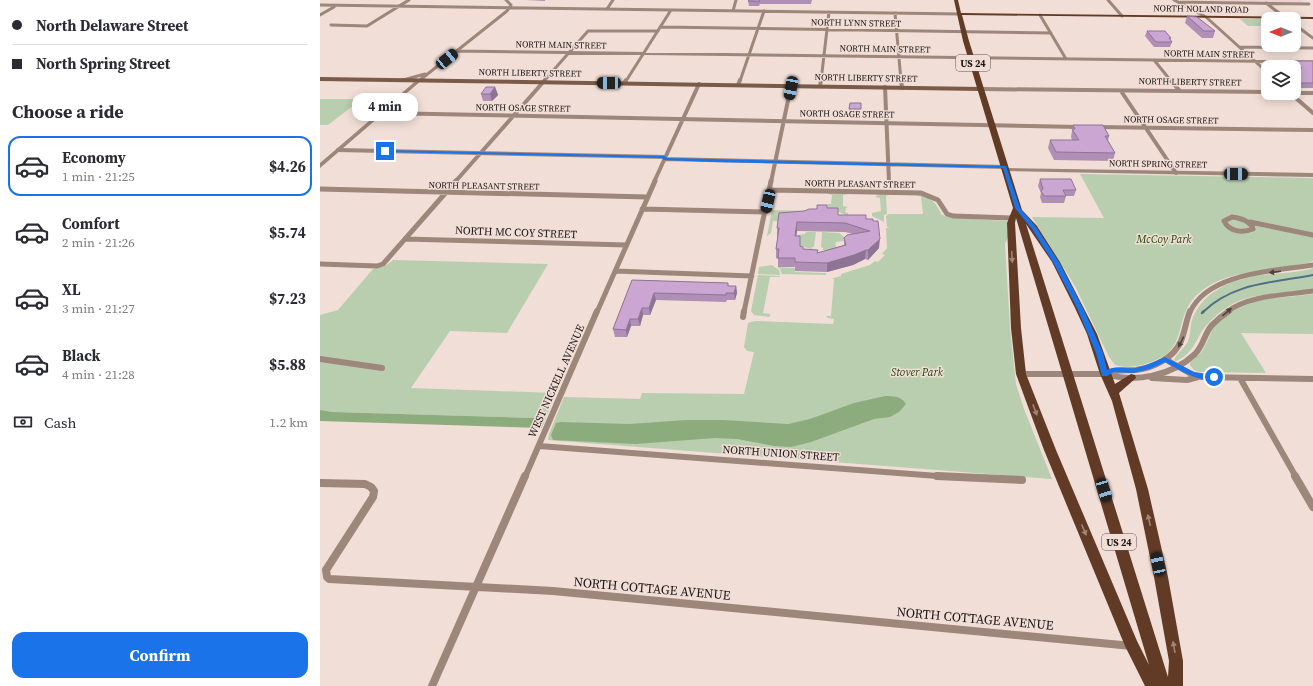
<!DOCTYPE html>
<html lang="en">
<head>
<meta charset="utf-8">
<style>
  :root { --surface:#fff; --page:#f7f7f7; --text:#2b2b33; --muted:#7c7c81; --line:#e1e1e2; --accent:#1a73e8 }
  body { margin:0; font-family:"Source Serif 4",serif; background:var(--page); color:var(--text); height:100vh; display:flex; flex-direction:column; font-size:15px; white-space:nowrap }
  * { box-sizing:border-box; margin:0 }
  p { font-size:13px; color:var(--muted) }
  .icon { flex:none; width:22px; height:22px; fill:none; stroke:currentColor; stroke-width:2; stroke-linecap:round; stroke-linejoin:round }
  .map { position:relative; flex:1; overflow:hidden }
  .sheet { display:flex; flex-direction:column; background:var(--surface); width:320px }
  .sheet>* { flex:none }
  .top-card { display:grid; align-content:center; height:88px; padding:0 12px; background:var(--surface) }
  .needle { width:26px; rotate:270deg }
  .fabs { position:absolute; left:941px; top:12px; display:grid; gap:8px }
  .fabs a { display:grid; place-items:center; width:40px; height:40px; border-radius:8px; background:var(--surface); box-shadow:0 2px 10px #0003; font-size:20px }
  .end { position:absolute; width:18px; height:18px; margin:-9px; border:5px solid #1a73e8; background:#fff; box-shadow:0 0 0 2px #fff }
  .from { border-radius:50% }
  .bubble { position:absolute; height:28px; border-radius:12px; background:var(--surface); box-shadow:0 2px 10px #0003; font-size:13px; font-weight:700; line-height:28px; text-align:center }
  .car { position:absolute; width:12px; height:24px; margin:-12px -6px; border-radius:5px; box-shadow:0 0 3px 1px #0007; background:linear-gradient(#222 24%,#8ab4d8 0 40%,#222 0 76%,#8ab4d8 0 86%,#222 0) }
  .top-card b { display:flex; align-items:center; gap:14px; height:38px; font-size:15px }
  .top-card b+b { border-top:1px solid var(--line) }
  .top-card i { width:10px; height:10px; background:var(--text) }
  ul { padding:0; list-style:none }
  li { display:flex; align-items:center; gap:12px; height:60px; margin:0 8px 6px; padding:0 4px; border:2px solid transparent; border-radius:12px }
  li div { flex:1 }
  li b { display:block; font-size:15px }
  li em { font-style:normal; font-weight:700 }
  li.current { border-color:var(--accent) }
  li>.icon { width:36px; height:36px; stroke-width:1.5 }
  h2 { padding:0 12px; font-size:18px; line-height:48px }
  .pay { display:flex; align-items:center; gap:10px; height:44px; padding:0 12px; font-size:15px }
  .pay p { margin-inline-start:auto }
  .cta { display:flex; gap:8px; margin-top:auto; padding:8px 12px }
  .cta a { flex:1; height:46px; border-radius:12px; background:var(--accent); color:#fff; font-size:16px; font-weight:700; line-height:46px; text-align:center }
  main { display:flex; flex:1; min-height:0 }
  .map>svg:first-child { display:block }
  .industrial { fill:#ecd1d2 }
  .green { fill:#b8ceae }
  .forest { fill:#8cac7e }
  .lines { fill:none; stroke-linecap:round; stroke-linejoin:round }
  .stream-far1 { stroke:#4e7087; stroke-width:2 }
  .stream { stroke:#4e7087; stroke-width:2.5 }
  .minor-far4 { stroke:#9d867a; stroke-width:3 }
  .minor-far3 { stroke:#9d867a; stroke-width:4 }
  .minor-far2 { stroke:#9d867a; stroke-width:5 }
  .minor-far1 { stroke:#9d867a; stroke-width:6 }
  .minor { stroke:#9d867a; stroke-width:8 }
  .tertiary { fill:#9d867a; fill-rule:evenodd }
  .secondary { fill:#7a5a48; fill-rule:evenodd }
  .primary { fill:#613b25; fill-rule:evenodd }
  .wall { fill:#af8fb5; fill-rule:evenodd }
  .shaded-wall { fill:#8e7494 }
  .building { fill:#cba6d3; stroke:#8e7494; fill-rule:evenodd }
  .oneway { fill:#a28475 }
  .oneway2 { fill:#50433d }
  .route { fill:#1a73e8 }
  .labels { text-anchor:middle; stroke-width:3; stroke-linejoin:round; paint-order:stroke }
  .far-street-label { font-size:9px; fill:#1c1614; stroke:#f1ded7 }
  .shield { fill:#f1ded7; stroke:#5c524e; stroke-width:1 }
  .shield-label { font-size:10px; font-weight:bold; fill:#1c1614 }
  .street-label { font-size:11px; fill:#1c1614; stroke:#f1ded7 }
  .park-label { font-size:11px; font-style:italic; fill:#1e4600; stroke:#f1ded7 }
  .near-street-label { font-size:13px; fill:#1c1614; stroke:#f1ded7 }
</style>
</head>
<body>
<main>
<section class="sheet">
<div class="top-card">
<b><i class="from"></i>North Delaware Street</b>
<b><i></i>North Spring Street</b>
</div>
<h2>Choose a ride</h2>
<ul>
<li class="current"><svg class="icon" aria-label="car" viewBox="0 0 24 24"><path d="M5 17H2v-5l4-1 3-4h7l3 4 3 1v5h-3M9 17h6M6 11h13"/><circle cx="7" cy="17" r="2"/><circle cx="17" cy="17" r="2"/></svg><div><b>Economy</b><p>1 min · 21:25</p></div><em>$4.26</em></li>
<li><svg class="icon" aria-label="car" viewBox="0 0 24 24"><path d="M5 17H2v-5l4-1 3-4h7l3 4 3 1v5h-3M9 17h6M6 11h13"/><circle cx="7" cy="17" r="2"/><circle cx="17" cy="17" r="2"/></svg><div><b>Comfort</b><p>2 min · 21:26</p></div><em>$5.74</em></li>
<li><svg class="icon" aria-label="car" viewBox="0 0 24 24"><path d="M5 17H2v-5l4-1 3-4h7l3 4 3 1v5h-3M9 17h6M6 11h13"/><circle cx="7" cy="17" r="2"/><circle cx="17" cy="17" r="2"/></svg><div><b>XL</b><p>3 min · 21:27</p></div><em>$7.23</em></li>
<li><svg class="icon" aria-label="car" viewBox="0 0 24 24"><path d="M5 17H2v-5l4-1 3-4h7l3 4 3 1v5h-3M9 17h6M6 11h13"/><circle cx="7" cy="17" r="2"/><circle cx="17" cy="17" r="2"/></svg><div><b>Black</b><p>4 min · 21:28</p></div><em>$5.88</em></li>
</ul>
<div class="pay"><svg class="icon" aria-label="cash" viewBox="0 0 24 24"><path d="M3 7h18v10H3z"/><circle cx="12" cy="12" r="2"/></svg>Cash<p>1.2 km</p></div>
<div class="cta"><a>Confirm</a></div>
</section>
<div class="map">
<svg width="993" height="686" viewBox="0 0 993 686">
  <rect width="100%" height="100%" fill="#f1ded7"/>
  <path class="industrial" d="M890,0H981L986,3L892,2Z"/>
  <path class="green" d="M920,19H948V26H928Z
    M0,99H42L8,125H0Z
    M760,174L993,178V261C956,274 911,266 879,293C850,318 873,351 825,364C815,367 805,368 795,365L789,357L755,286L712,217L784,218Z
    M507,193L529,194L523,195V206L528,207L526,208L525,212L528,213V215C520,214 516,208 507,208L508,204H511L512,195Z
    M559,194H571L566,196L567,214L564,215V222L552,216V213L561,211L560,198L555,197Z
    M596,195C611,195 616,204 622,215L633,218L687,221L688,237L685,244L690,328L696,384L704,409L732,479L228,440L229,434L244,397L320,399L322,393L424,394L434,352L427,351L424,347L428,323L435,321L513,324L514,319L508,318L506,316H511L514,279H511L521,276V274L550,265L555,261L558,262L565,255L562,254L567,248L566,228H570L567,227L566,216L569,214H603L601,197Z
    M452,210L491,211L472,222L453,221L451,233L447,236Z
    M487,232H496L494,247H492V249L476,245L477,235L485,234V233Z
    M502,232L519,233L528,240L516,242L515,245L518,248L515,250H503V248L501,247Z
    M73,260L228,264L187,333L130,331L91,388L236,393L222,428L217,418L13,412L0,410V315L18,310L53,269L65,266Z
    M452,265L459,270L460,275L438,274L439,267Z
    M457,267L475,268V272L504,273H506V275L462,274L460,269Z
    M993,268V289C965,296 934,290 909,306C899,312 888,322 882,331C875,343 871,355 856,361L854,360C857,353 865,348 868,341C871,334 870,326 872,320C882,291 913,279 941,275C958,273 977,273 993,268Z
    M438,275L460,276L459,277H450L443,313L450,314V316L449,317L434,315L431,311Z
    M993,294V334L921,333L946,373L880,372L874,370L870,365V362C876,357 882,353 885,346C889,339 891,330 896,324C922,294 958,300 993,294Z"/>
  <path class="forest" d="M565,396C574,396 581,396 586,404L579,412L570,417L554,419L491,442L471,447L454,446L417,439L395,438L316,444L233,440L231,435L236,423L241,422L310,424L366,420H403L468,424L490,419L534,403Z
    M0,410L13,412L217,418L222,428L0,421Z"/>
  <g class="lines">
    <path class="stream-far1" d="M883,312C914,282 953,283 993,275"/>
    <path class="stream" d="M882,313L884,311"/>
    <path class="minor-far4" d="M788,0L802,16
      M854,0L886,17L948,73
      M858,2L989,4
      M946,3L967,19
      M0,5L640,14
      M287,9L293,0
      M413,11L416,0
      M575,13L581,81
      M0,15L14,7
      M720,15L746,59
      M974,24L993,38
      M11,25L47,26L89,0
      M340,27L731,33
      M919,47L993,48
      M137,51L993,62
      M834,60L851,81
      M83,80L105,74
      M100,80L187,11L191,5L186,0
      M224,81L268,31H338
      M306,81L351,10
      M420,81L444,11
      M501,81L509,12"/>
    <path class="minor-far3" d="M83,80H85
      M581,80L582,88
      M850,80L860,91
      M304,83L306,80
      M418,85L420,80
      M500,86L501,80
      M565,87L569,182
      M661,89L948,92
      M801,91L856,173
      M970,93L993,113
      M974,93H993
      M62,113L759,127
      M777,127L993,130
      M18,150L345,157
      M344,159L685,167
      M135,182L225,80
      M334,182L379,84
      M451,182L471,86"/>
    <path class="minor-far2" d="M0,189L327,197
      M451,190L601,193L618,200L627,214L633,216L692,218
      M322,209L446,212
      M912,217C920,218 930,220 933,229C923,233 909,232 904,221Z
      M930,222L993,235
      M85,239L306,245
      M0,264L57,266L63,264L136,181
      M295,271L432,276
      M277,312L335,181
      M424,312L451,181
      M870,312C888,272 956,271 993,265
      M907,312C927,295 968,295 993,291"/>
    <path class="minor-far1" d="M423,317L424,311
      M0,359L62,368
      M845,359L871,374L881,377L993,379
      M701,374H785C815,383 852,376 875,354C884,345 884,334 892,325C897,320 903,315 909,311
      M785,374C795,369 805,371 816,370C833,368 854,358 861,341C865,331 866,321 870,311
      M832,378L867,380L878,377
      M920,378L976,477
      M219,446L631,477
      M205,477L277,311"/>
    <path class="minor" d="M617,476L702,480
      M975,476L993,507
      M0,483L45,484L51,487L54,491L53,497L6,570L7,577L9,579L233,591L812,646
      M112,686L205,476"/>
    <path class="tertiary" d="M98,79L102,80L0,168V163Z
      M686,168L993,173V177L684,171L683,170Z"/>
    <path class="secondary" d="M0,77L661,87L664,89L661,91L0,81Z"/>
    <path class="primary" d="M634,0H638L641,13L993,17V19L642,15L649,41L702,210L717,226L740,262L777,334L795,384L811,374L815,375L816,378L799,393L828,489L848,577L863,661V686H825L805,646L724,450L696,374L691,328L687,223L693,208L643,41ZM696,218L829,665L817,641L736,450L706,374L701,328L695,223ZM706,224L732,262L755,308L767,334L780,374L792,401L816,489L834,577L849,661L848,677Z"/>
  </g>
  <path class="wall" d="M206,0H225V1Z
    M429,0H492L491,4H440L439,6H429L428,1Z
    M867,16L895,31L893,38H882L865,23Z
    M827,31L851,38L850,40L852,42L850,47H834L825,36Z
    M973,61H993V88H979L974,84V67L971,66Z
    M175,87L178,95L172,101H163L161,94Z
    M530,103H541L540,113H529Z
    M753,125L789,136L788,141L795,153L793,161L734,160L728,148L730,140H752L751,137Z
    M720,179L756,190L754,196H746L744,203H722L720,197L721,193L718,186Z
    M507,208L518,215L546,219L559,248L548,260L545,259L533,265L507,272L475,271V267H458V259L456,258V249L458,237H457V228L497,209ZM477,231L525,232L533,234L524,238V245L498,253L483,249L480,246L476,236Z
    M312,280L408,283V286H416L417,293L415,300H407L406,302L336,300L330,315H323L320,326H311L307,337H295L293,329Z"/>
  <path class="shaded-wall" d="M175,87L178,95L172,101L170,94Z
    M477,222V231L475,245V236Z
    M560,239L559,248L548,260V250Z
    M546,250L545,259L533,265L507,272V263Z
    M416,286L417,293L415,300L414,293Z
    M334,293L336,300L330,315L329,308Z
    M322,308L323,315L320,326L318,319Z
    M310,319L311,326L307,337L306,330Z"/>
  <path class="building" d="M429,0H440L439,2L428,1Z
    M867,16L877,17L895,31H884Z
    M827,31H845L851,38H849L852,42H836Z
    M973,61H993V83H981L974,76V68H982Z
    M166,87H175L170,94H161Z
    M530,103H541V109H529Z
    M753,125H783L789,136H785L795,153L736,152L730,140H759L752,129H755Z
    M720,179H751L756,190H743L746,196H724L721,191L723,189Z
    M497,205H507V208H518V215H546V219H553V221H558L560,239L548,250H546L534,255L507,263L475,262V258H458L459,249H456L459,228H457L459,213L484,211L489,209H497ZM477,222L525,223L550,231L527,235L524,238L526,245L497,253L498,250L483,249V247L480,246V236H475Z
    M312,280L408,283V286H416L414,293H406V295L334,293L329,308H322L318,319H310L306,330L293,329Z"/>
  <defs><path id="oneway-solid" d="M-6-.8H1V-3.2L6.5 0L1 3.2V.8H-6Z"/></defs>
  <g class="oneway">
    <use href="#oneway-solid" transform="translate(692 257) rotate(87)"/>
    <use href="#oneway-solid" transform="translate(715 410) rotate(70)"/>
    <use href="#oneway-solid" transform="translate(829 520) rotate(-103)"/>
    <use href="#oneway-solid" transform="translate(764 530) rotate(67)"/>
    <use href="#oneway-solid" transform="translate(854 647) rotate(-100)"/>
  </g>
  <g class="oneway2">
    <use href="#oneway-solid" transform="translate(955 272) rotate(173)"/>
    <use href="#oneway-solid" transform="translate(907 312) rotate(-40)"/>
    <use href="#oneway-solid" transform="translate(861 342) rotate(117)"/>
  </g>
  <path class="route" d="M64,150L345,156L347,158L392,159L686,166L700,208L716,227L739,262L763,308L783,353L787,370C796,365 805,369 815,368C826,366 835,361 845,357L874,372L894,375L897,377C886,387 856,368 845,362L830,369L813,373L794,372L787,376H782L776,353L757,308L733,262L712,229L695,208L683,168L392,162L344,160L342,158L65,152Z"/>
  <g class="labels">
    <g class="far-street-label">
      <text transform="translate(881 9) rotate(1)" y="3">NORTH NOLAND ROAD</text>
      <text transform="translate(536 23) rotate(1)" y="3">NORTH LYNN STREET</text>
      <text transform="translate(241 45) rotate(1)" y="3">NORTH MAIN STREET</text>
      <text transform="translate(565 49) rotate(1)" y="3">NORTH MAIN STREET</text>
      <text transform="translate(889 54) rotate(1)" y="3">NORTH MAIN STREET</text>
      <text transform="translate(210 73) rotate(1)" y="3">NORTH LIBERTY STREET</text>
      <text transform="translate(546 78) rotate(1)" y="3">NORTH LIBERTY STREET</text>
      <text transform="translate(870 82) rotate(1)" y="3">NORTH LIBERTY STREET</text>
      <text transform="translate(203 108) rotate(1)" y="3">NORTH OSAGE STREET</text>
      <text transform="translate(527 114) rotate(1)" y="3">NORTH OSAGE STREET</text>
      <text transform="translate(851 120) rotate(1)" y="3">NORTH OSAGE STREET</text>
      <text transform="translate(838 164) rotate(1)" y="3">NORTH SPRING STREET</text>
      <text transform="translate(540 184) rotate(1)" y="3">NORTH PLEASANT STREET</text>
      <text transform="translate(164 186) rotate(1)" y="3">NORTH PLEASANT STREET</text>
    </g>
    <g class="shield">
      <rect x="636" y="55" width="34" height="16" rx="3"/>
      <rect x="782" y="534" width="34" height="16" rx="3"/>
    </g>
    <g class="shield-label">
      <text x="653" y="67">US 24</text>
      <text x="799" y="546">US 24</text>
    </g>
    <g class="street-label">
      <text transform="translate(196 232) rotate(2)" y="4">NORTH MC COY STREET</text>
      <text transform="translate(236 381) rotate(-66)" y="4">WEST NICKELL AVENUE</text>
      <text transform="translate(461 453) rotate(4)" y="4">NORTH UNION STREET</text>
    </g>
    <g class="park-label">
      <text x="844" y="243">McCoy Park</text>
      <text x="597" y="376">Stover Park</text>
    </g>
    <g class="near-street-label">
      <text transform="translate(332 588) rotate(5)" y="5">NORTH COTTAGE AVENUE</text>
      <text transform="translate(655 618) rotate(5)" y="5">NORTH COTTAGE AVENUE</text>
    </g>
  </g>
</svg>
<div class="fabs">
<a><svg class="needle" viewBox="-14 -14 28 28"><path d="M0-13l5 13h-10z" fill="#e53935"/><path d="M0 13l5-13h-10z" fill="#7c7c81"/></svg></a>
<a><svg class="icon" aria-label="layers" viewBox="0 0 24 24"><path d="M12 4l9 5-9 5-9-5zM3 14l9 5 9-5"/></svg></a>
</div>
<i class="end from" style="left:894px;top:377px"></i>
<i class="end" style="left:65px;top:151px"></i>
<div class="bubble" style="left:32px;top:93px;width:66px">4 min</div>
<i class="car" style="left:127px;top:59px;rotate:51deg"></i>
<i class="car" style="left:289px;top:83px;rotate:271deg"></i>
<i class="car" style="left:471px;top:88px;rotate:191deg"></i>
<i class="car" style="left:916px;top:174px;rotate:91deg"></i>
<i class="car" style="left:448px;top:201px;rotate:193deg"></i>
<i class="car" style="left:784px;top:490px;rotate:163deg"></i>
<i class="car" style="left:838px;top:564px;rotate:348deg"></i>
</div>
</main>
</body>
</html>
